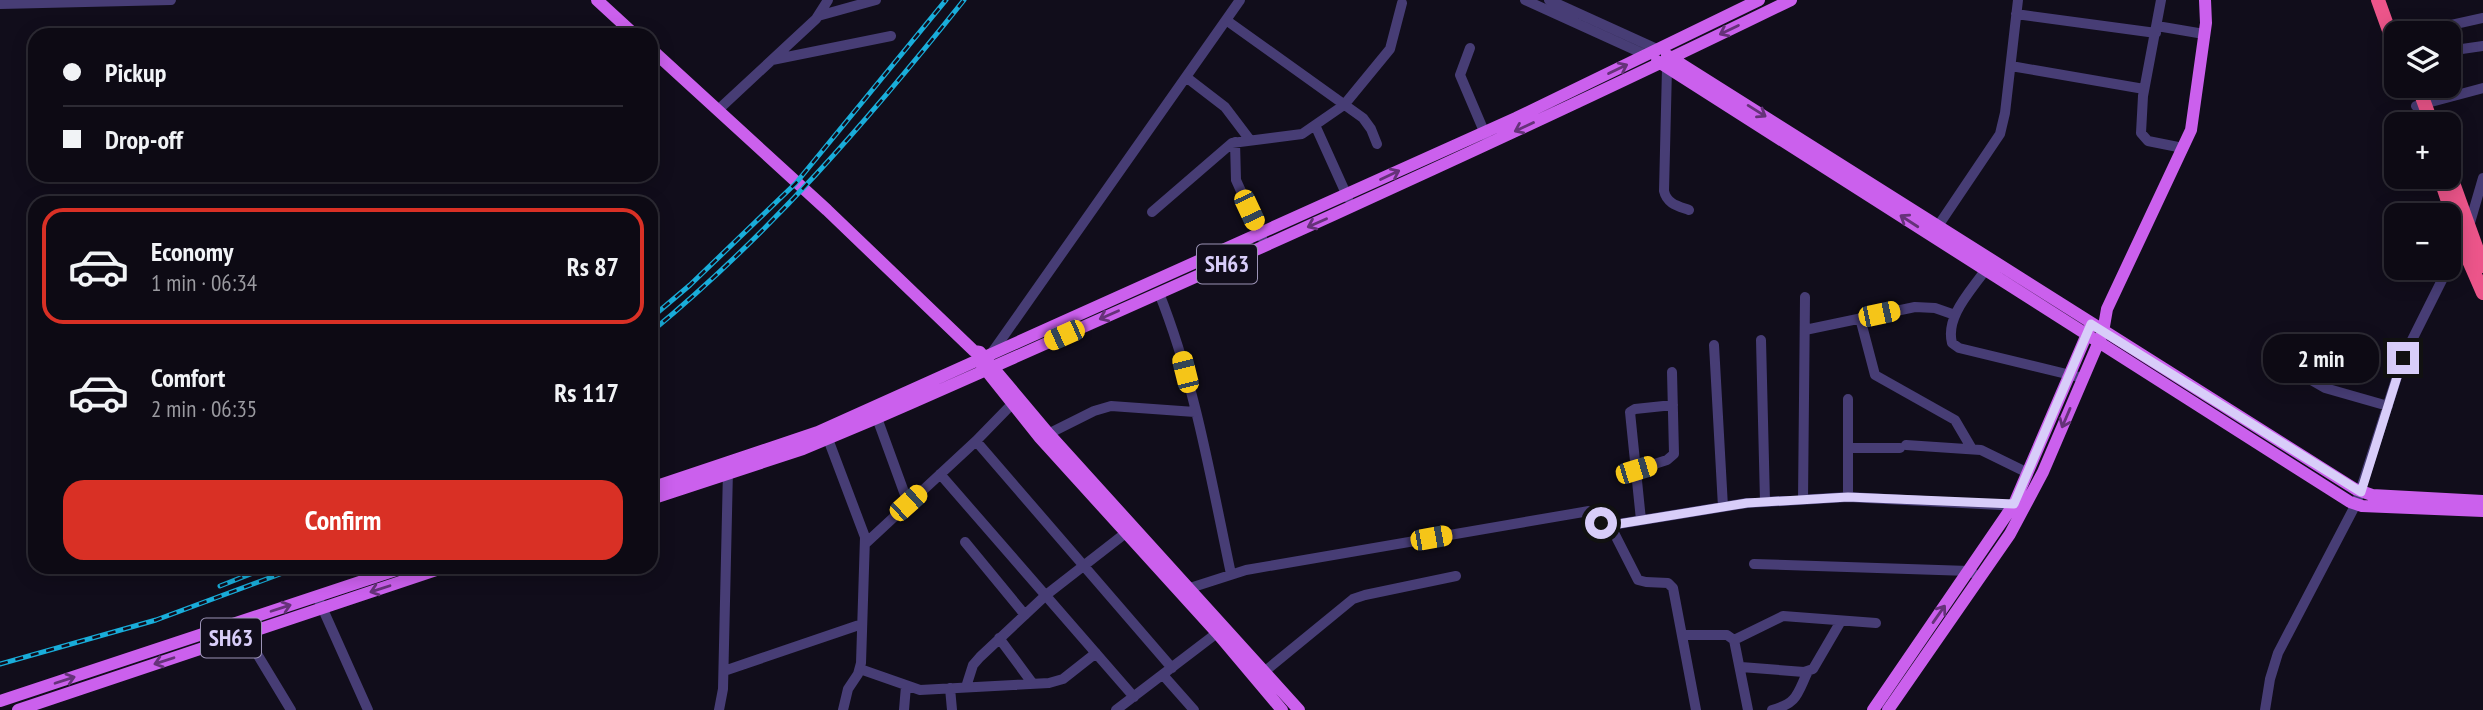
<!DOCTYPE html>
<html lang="en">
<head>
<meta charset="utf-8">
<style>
  :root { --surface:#0d0a14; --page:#16131d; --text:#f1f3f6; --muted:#9a9aa0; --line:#2d2b34; --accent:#d93025 }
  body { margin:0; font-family:"PT Sans Narrow",sans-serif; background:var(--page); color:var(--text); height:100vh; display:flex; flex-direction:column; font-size:26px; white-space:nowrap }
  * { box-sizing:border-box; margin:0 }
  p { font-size:23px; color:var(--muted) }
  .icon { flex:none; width:38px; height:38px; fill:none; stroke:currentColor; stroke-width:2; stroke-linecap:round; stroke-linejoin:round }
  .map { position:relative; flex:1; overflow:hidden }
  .sheet { position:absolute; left:28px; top:196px; width:630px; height:378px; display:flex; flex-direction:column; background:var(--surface); border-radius:21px; box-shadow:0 4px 18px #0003,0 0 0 2px var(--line) }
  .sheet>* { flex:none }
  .top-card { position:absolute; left:28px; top:28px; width:630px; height:154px; border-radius:21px; box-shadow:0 4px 18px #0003,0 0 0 2px var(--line); display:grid; align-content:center; height:154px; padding:0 35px; background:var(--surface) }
  .buttons { position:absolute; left:2384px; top:21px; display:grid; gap:14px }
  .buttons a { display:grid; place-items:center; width:77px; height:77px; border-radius:14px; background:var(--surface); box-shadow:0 4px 18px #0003,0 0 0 2px var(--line); font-size:35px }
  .end { position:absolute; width:32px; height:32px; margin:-16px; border:9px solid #d8cdf9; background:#111; box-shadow:0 0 0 4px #111 }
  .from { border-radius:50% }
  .bubble { position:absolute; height:49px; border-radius:21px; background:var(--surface); box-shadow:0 4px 18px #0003,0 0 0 2px var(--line); font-size:23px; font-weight:700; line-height:49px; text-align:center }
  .car { position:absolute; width:21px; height:42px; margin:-21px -10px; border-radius:9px; box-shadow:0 0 5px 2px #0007; background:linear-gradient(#f5c518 24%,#345 0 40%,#f5c518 0 76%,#345 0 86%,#f5c518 0) }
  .top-card b { display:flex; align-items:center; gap:24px; height:66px; font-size:26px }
  .top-card b+b { border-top:2px solid var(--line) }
  .top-card i { width:18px; height:18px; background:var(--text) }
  ul { padding:12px 0 0; list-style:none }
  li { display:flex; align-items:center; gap:21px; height:116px; margin:0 14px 10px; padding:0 21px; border:4px solid transparent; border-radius:21px }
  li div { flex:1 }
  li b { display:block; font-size:26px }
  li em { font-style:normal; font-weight:700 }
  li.active { border-color:var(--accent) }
  li>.icon { width:63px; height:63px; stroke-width:1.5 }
  .cta { display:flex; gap:14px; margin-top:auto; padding:14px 35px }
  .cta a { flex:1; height:80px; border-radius:21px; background:var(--accent); color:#fff; font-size:28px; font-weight:700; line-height:80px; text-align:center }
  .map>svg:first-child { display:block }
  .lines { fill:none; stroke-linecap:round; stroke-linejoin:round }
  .minor { stroke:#473d75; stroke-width:10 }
  .major { stroke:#cb60ed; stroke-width:12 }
  .highway { stroke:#ec558a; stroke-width:14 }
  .rail-casing { stroke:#19adda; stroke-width:5 }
  .rail { stroke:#110d1b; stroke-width:2.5; stroke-dasharray:8; stroke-linecap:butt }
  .oneway { stroke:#653279 }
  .route { stroke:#d8cdf9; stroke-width:9 }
  .labels { text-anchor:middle; stroke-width:5; stroke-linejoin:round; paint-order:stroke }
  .shield { fill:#110d1b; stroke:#9c93b6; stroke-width:2 }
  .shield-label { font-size:23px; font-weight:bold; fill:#d8cdf9 }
</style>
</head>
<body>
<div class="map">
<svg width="2483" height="710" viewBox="0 0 2483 710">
  <rect width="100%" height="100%" fill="#110d1b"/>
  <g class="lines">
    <path class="minor" d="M1525,0L1646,55
      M1549,0L1657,49
      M2161,0L2143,96L2141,133L2148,141L2183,148
      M0,4L171,0
      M2016,14L2156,33
      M818,16L876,0
      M1226,20L1363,118L1371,129L1377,144
      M2157,26L2204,34
      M2415,33L2483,18
      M1470,48L1460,75L1486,136
      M2448,51L2483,46
      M772,60L891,36
      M2011,66L2144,89
      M1667,68L1664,191C1667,204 1678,206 1689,210
      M1186,77L1225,107L1250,140
      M2416,106L2483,88
      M718,110L816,19L828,0
      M1315,125L1348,198
      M1235,142L1236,180L1262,238
      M1152,212L1232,143L1302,134L1344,105L1390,49L1402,3
      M2469,226L2483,178
      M1936,229L2000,134L2005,113L2018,0
      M2448,268L2462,240
      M1986,269C1972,290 1945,316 1952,343L1959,348L2083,378
      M1159,293C1195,383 1211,480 1231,574
      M1860,318L1875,375L1955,420L1972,449
      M1805,330L1915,307L1935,308L1955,315
      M1761,340L1765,502
      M1714,345L1723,507
      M991,354L1240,0
      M2285,365L2325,388L2388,406
      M877,418L908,503
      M1044,436L1094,411L1111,406L1195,412
      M828,439L865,537L861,663L858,674L848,689L843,710
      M976,441L1172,668
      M1906,445L1981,450L2028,473
      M1848,448H1900
      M1636,470L1667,460L1674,454L1672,372
      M940,474L1134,697
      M1848,497V399
      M1803,500L1805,297
      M1641,520L1630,412L1635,409L1673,405
      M1610,525L1638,580L1646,582L1668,583L1673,588L1696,710
      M965,542L1025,615
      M866,543L976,441L1016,400
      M1754,564L1969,571L1973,573
      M1190,588L1246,570L1589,511L1595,513L1601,523L1606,526L1747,503L1848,497L2019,506
      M317,596L368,710
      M245,634L291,710
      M1682,635H1727L1734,640L1748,710
      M999,638L1033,684
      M1734,640L1783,616L1876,623
      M1741,667L1804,672L1813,669L1841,621
      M860,669L920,690L1049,683L1063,679L1096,653
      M724,671L862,624
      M1264,672L1353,599L1365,595L1456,576
      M1163,675L1194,710
      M966,687L973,665L980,657L1046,595L1127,532
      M950,688L952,710
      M719,710L723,689L728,470
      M904,710L906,686
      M1116,710L1217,633
      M1772,710C1798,703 1797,694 1808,671
      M2265,710L2270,679L2278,653L2356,504L2403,358L2448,268"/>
    <path class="major" d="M597,0L635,35
      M651,49L827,210L974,351L980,352L1049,434L1299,710
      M1667,55L2355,489L2372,495L2483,501
      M1657,61L2350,502L2362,506L2483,511
      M981,364L1040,438L1217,633L1282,710
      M651,488L818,432L1516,118L1759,0
      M651,499L803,449L877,418C1184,283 1490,147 1791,0
      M0,701L405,567
      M18,710L445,567
      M1873,710L2014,504L2090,327
      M1888,710L2010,534L2043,472L2103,332L2107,309L2191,130L2206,23L2205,0"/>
    <path class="highway" d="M2378,0L2396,50
      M2418,86L2432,124
      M2448,169L2483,266
      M2440,177L2463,247L2483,293"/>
    <g class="rail-casing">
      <path id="rail" d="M651,318L690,285L796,183L946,0
        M651,332C769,235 869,119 964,0
        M220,586L268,567
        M0,664L156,620L299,567"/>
    </g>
    <use href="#rail" class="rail"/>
  </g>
  <defs><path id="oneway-shaft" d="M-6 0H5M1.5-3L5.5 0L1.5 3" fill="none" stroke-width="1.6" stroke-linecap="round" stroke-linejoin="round" transform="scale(1.75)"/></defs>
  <g class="oneway">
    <use href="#oneway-shaft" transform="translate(1729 30) rotate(154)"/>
    <use href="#oneway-shaft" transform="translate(1618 69) rotate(-26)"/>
    <use href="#oneway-shaft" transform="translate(1757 111) rotate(32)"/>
    <use href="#oneway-shaft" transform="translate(1524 127) rotate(155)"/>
    <use href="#oneway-shaft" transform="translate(1390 175) rotate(-25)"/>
    <use href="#oneway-shaft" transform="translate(1909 221) rotate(-147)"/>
    <use href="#oneway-shaft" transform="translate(1317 223) rotate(156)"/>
    <use href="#oneway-shaft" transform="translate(1109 315) rotate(156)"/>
    <use href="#oneway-shaft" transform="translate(2066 418) rotate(113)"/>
    <use href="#oneway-shaft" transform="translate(380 589) rotate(162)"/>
    <use href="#oneway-shaft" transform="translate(281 608) rotate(-18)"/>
    <use href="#oneway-shaft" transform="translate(1939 614) rotate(-55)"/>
    <use href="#oneway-shaft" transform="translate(164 661) rotate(162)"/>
    <use href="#oneway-shaft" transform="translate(65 680) rotate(-18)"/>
  </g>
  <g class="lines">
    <path class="route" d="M1601,523L1606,526L1747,503L1848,497L2014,504L2091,324L2361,492L2403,358"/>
  </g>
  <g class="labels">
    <g class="shield">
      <rect x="1197" y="244.5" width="60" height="39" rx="5"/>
      <rect x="201" y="618.5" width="60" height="39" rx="5"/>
    </g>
    <g class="shield-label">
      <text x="1227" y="272">SH63</text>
      <text x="231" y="646">SH63</text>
    </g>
  </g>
</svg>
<div class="buttons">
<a><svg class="icon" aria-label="layers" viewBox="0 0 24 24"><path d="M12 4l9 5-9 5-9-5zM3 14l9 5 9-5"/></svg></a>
<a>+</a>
<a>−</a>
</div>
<i class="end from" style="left:1601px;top:523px"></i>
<i class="end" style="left:2403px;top:358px"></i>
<div class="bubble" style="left:2263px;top:334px;width:116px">2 min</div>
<i class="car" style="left:1249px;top:210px;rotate:155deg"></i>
<i class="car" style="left:1879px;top:314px;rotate:78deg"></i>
<i class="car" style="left:1064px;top:335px;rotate:246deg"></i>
<i class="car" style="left:1185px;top:372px;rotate:346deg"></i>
<i class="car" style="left:1636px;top:470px;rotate:73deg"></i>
<i class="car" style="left:908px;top:503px;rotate:48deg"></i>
<i class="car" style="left:1431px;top:538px;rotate:80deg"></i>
<div class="top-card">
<b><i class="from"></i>Pickup</b>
<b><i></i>Drop-off</b>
</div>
<section class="sheet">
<ul>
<li class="active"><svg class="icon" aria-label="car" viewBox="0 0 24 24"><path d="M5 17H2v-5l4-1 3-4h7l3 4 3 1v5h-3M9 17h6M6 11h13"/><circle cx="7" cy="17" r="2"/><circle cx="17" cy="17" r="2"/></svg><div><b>Economy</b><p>1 min · 06:34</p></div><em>Rs 87</em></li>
<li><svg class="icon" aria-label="car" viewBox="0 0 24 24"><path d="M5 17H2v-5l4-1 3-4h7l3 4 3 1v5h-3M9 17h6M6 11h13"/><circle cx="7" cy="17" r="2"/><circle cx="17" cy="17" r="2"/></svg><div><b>Comfort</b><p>2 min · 06:35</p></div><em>Rs 117</em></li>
</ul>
<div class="cta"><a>Confirm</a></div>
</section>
</div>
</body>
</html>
